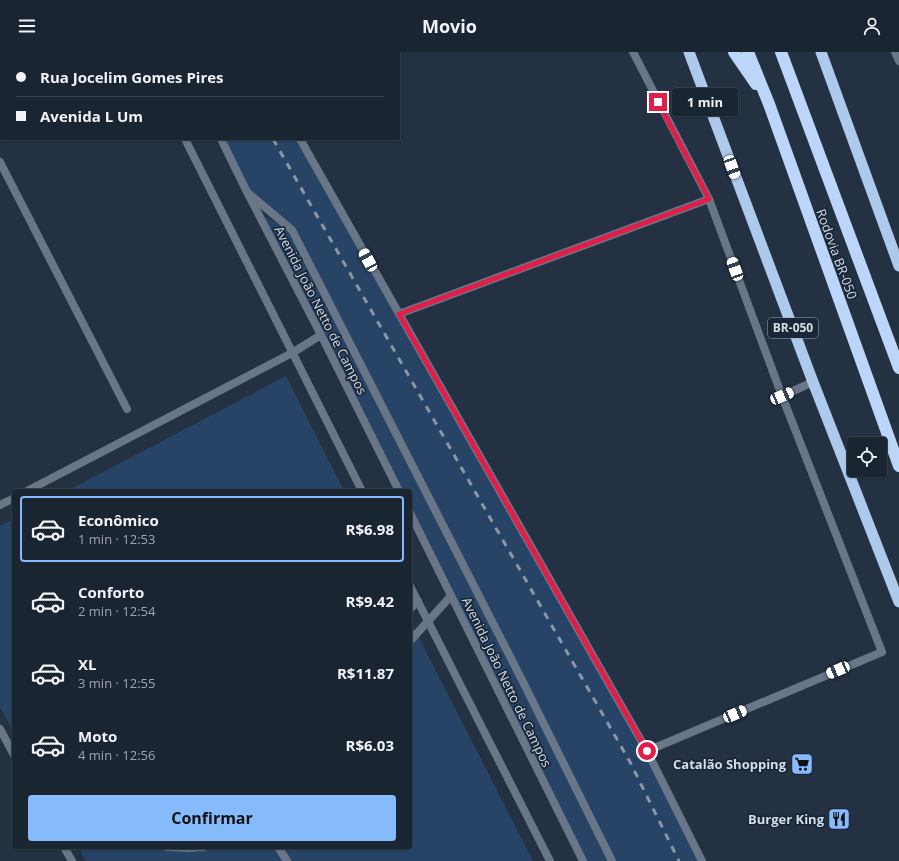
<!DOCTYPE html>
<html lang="pt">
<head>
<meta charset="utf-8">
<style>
  :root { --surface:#1a2532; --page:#232d3a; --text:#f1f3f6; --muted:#9fa5ac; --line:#38424d; --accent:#86bbfb }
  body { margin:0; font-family:"Open Sans",sans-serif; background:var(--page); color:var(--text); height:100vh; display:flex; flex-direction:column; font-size:15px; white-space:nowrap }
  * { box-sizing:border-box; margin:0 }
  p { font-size:13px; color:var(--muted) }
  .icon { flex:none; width:22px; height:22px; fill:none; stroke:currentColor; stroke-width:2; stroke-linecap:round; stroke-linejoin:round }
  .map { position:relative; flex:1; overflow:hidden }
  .drawer { position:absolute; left:12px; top:437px; width:400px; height:360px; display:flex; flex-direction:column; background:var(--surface); border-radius:4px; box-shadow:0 1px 3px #0004,0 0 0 1px var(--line) }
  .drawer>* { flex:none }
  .top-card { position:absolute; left:0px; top:0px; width:400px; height:88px; box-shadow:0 1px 3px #0004,0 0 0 1px var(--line); display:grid; align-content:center; height:88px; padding:0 16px; background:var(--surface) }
  .controls { position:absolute; left:847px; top:385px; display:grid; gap:8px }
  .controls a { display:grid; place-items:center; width:40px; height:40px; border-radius:4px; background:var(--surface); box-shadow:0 1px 3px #0004,0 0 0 1px var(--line); font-size:20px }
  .end { position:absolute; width:18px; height:18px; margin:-9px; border:5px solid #e11d48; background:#fff; box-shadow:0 0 0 2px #fff }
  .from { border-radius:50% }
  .bubble { position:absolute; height:28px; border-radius:4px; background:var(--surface); box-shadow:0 1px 3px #0004,0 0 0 1px var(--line); font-size:13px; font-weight:700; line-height:28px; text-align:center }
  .car { position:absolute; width:12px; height:24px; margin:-12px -6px; border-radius:5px; box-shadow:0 0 3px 1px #0007; background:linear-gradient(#fff 24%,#345 0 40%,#fff 0 76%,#345 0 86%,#fff 0) }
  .top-card b { display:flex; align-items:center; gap:14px; height:38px; font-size:15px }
  .top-card b+b { border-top:1px solid var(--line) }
  .top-card i { width:10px; height:10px; background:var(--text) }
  ul { padding:7px 0 0; list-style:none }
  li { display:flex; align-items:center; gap:12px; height:66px; margin:0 8px 6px; padding:0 8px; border:2px solid transparent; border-radius:4px }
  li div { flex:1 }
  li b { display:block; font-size:15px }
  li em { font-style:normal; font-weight:700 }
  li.selected { border-color:var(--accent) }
  li>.icon { width:36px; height:36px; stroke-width:1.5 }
  .primary-button { display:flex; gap:8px; margin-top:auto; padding:8px 16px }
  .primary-button a { flex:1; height:46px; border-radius:4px; background:var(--accent); color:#111; font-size:16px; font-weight:700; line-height:46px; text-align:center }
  header { display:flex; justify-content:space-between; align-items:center; height:52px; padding:0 16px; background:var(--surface); font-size:18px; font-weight:700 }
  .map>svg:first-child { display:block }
  .green { fill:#274466 }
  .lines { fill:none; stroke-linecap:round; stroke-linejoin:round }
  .service { stroke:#687687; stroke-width:8 }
  .minor { stroke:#687687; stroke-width:8 }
  .tertiary { stroke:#687687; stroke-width:8 }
  .trunk { stroke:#adc9eb; stroke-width:11 }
  .motorway { stroke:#bbd6f8; stroke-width:12 }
  .rail { stroke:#8b96a4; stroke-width:3; stroke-dasharray:7 7; stroke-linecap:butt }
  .route { stroke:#e11d48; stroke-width:5 }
  .labels { text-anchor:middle; stroke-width:3.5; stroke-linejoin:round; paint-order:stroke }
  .shield { fill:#1a2738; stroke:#9ca6b3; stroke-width:1 }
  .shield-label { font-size:12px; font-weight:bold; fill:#d4dde8 }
  .street-label { font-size:13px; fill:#d4dde8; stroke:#1a2738 }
  .poi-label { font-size:13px; font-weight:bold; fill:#d4dde8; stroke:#1a2738; text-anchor:end }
</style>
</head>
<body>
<header><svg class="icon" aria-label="menu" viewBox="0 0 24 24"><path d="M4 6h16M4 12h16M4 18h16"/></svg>Movio<svg class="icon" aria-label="person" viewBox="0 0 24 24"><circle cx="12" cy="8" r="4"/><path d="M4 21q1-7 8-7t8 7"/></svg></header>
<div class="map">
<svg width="899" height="809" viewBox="0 0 899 809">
  <rect width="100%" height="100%" fill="#233142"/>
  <path class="green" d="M221,87H300L647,699L700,809H583L410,464V439H397L259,162L290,177L247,140Z
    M286,324L344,439H67Z
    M14,467V681L0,655V474Z
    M410,568L533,809H86L78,795H410Z"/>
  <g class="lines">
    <path class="service" d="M24,1L26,0
      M0,14H1
      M0,110L127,357
      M410,557L418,549
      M410,589L451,544
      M167,795L188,796L203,795
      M278,795L287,809"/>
    <path class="minor" d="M633,0L709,147L782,344L882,600L647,699
      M895,0L899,9
      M248,141L292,178L523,630L612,809
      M399,262L709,147
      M782,344L813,330
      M27,439L292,301L321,283
      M0,453L14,446
      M0,677L14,703
      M64,795L72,809"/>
    <path class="tertiary" d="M142,0L143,1
      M179,0L180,1
      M250,0L251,1
      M185,87L362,439
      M221,87L247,140L321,283L399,439
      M300,87L647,699L702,809
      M410,461L583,809
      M410,534L550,809"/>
    <path class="trunk" d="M689,0L813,330L899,550
      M821,0L899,214"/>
    <path class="motorway" d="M734,0L756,32
      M748,0L769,52L899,414
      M781,0L899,316"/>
    <path class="rail" d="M223,0L224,1
      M273,87L630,710L679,809"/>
  </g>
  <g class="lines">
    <path class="route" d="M647,699L399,262L709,147L658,50"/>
  </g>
  <defs>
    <g id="supermarket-square" transform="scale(1.15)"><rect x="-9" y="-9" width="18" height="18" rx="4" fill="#86bbfb" stroke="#1a2738"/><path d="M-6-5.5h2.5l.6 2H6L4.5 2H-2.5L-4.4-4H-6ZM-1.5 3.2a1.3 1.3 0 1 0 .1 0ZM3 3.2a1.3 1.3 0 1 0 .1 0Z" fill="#111"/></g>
    <g id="restaurant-square" transform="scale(1.15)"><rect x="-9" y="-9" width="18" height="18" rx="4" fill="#86bbfb" stroke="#1a2738"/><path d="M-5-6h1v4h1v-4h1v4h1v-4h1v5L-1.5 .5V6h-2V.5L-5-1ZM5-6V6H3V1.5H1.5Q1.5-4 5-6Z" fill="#111"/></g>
  </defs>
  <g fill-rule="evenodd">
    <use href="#supermarket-square" x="802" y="712"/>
    <use href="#restaurant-square" x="839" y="767"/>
  </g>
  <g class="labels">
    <rect class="shield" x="768" y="266" width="50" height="20" rx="3"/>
    <g class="shield-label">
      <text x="793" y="280">BR-050</text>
    </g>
    <g class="street-label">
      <text transform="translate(837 202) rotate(70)" y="5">Rodovia BR-050</text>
      <text transform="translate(321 258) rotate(63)" y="5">Avenida João Netto de Campos</text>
      <text transform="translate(507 630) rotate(64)" y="5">Avenida João Netto de Campos</text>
    </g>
    <g class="poi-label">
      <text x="786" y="717">Catalão Shopping</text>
      <text x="824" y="772">Burger King</text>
    </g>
  </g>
</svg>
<div class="controls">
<a><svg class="icon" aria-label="locate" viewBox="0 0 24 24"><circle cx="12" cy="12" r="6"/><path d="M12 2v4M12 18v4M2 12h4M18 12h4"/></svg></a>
</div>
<i class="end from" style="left:647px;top:699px"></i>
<i class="end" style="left:658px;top:50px"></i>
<div class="bubble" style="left:672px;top:36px;width:66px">1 min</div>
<i class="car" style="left:732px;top:115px;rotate:160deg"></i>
<i class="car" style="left:368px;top:208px;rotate:331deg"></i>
<i class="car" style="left:735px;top:217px;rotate:340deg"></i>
<i class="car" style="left:782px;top:344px;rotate:67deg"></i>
<i class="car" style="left:838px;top:618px;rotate:247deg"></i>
<i class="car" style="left:735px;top:662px;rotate:67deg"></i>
<div class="top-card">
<b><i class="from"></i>Rua Jocelim Gomes Pires</b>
<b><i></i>Avenida L Um</b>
</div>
<section class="drawer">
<ul>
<li class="selected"><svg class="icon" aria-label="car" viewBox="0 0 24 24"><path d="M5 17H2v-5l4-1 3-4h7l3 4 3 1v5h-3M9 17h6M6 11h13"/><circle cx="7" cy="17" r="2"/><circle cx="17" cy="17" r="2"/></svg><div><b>Econômico</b><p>1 min · 12:53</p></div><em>R$6.98</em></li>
<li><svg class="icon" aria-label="car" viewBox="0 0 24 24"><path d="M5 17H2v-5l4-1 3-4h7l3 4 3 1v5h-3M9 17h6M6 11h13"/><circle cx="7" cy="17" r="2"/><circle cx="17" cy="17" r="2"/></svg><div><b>Conforto</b><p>2 min · 12:54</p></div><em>R$9.42</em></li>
<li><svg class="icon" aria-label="car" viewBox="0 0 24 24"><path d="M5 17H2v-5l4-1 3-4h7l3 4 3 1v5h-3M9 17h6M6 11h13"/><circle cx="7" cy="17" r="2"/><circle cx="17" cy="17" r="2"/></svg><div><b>XL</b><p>3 min · 12:55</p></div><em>R$11.87</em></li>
<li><svg class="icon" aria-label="car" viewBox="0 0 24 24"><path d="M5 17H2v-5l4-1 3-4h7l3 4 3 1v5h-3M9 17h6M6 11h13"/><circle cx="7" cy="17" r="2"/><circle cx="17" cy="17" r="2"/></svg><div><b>Moto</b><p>4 min · 12:56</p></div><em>R$6.03</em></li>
</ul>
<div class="primary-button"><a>Confirmar</a></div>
</section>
</div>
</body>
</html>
